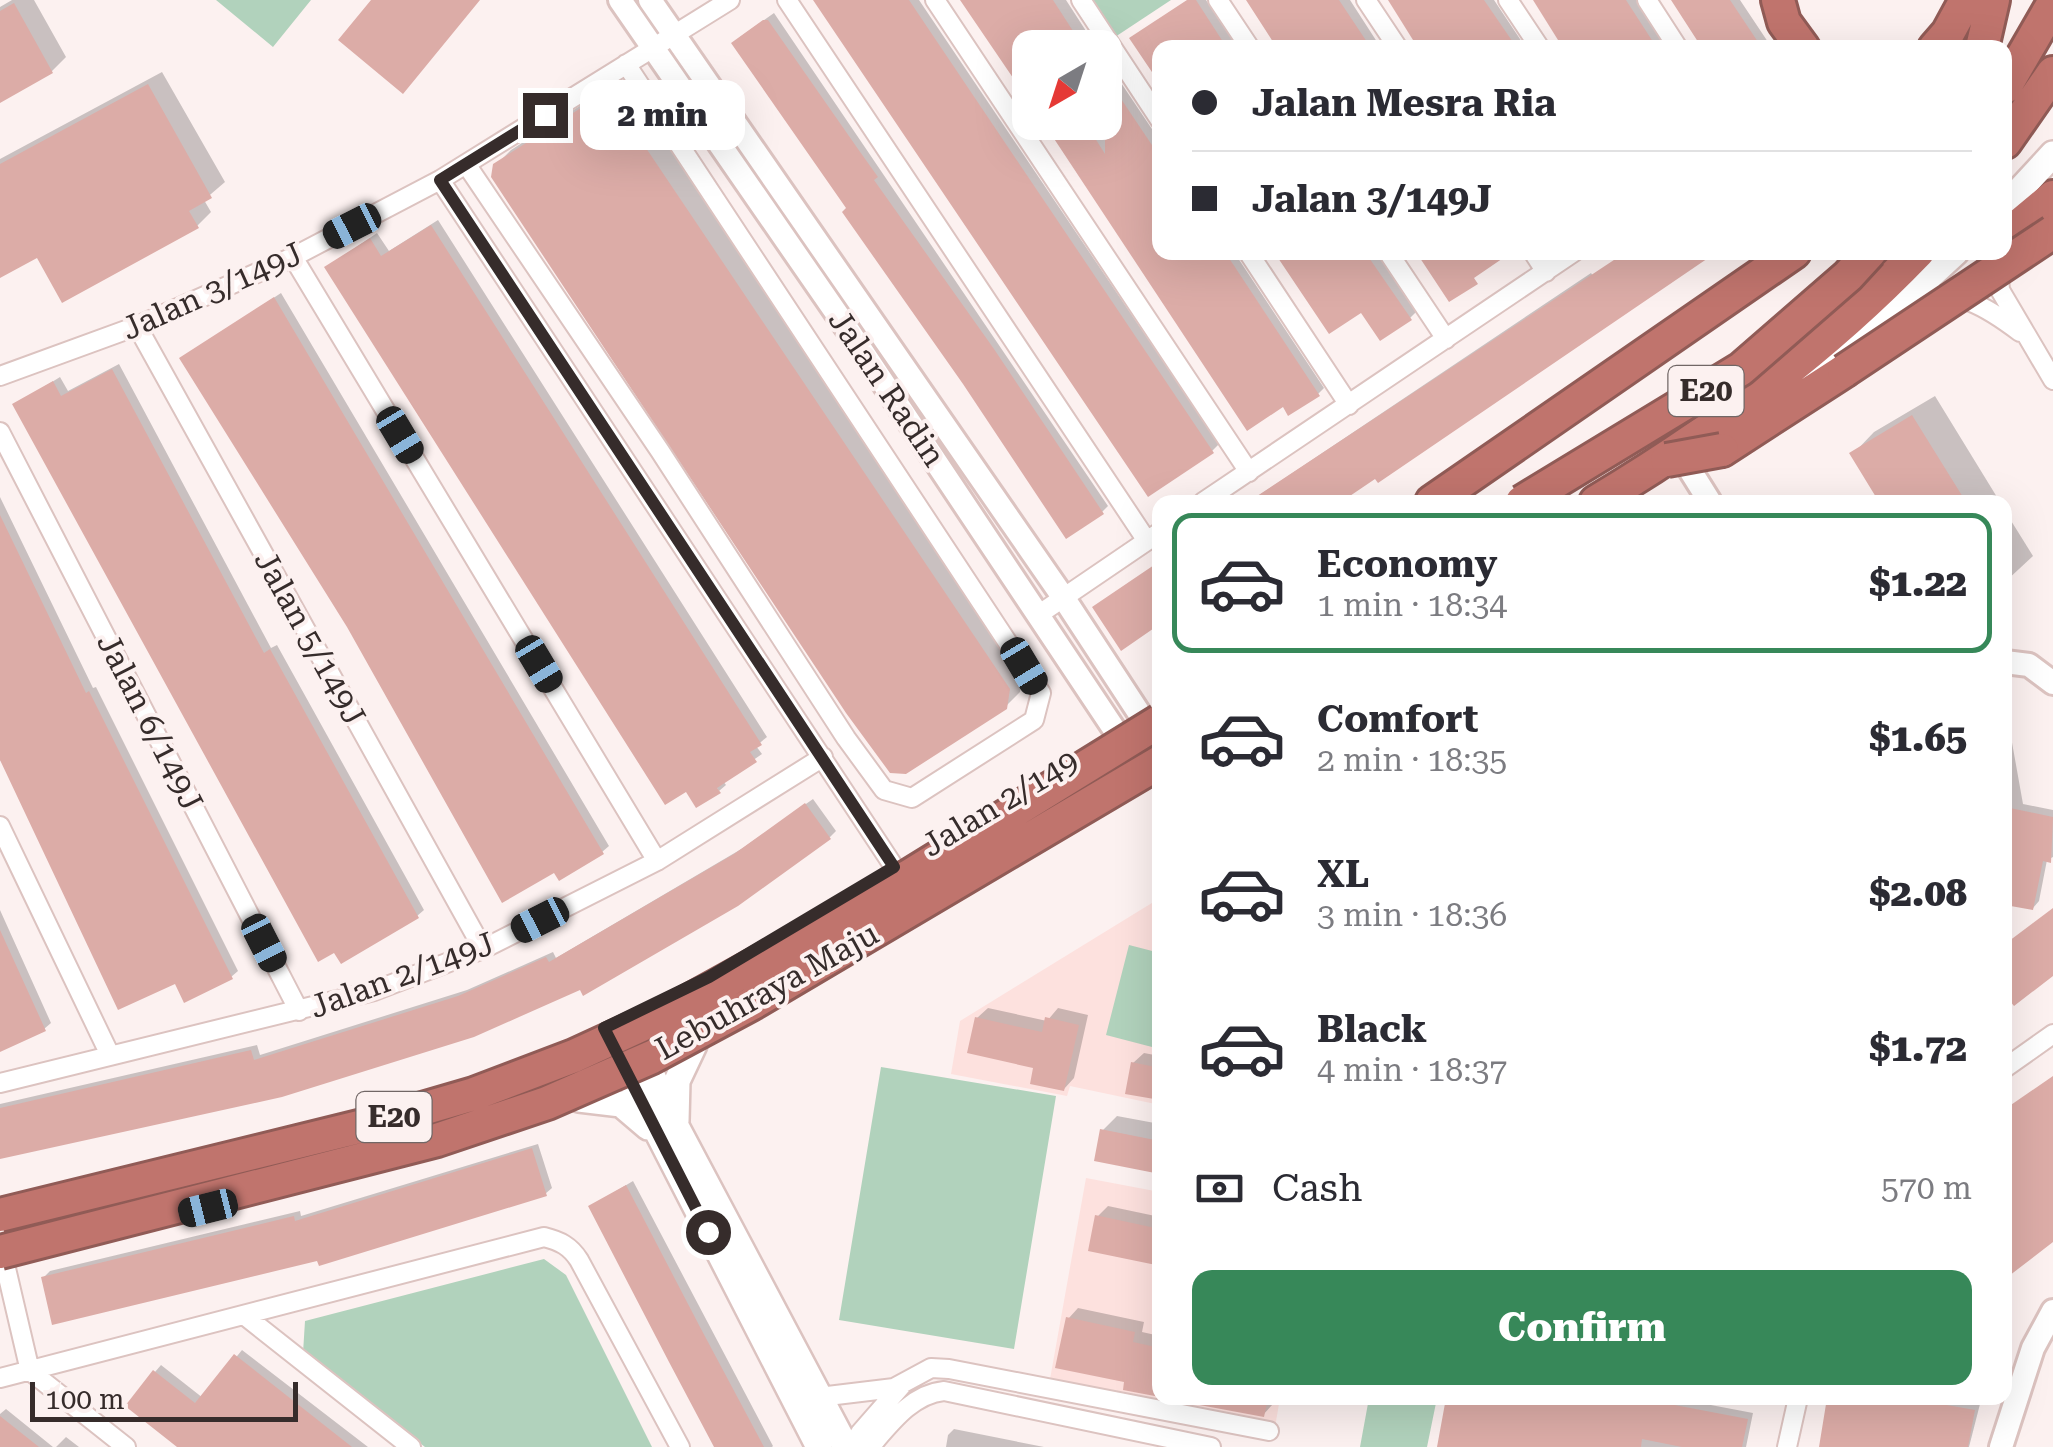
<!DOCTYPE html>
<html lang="en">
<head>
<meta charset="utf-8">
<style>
  :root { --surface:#fff; --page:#f7f7f7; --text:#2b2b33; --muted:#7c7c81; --line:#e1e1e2; --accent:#378859 }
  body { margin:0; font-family:"Roboto Serif",serif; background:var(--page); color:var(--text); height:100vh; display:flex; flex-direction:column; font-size:38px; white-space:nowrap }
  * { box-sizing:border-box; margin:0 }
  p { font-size:32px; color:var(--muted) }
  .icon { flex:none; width:55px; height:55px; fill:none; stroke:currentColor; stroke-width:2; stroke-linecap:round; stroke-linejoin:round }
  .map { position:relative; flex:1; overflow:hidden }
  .panel { position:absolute; left:1152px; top:495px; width:860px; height:910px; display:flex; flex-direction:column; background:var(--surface); border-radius:20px; box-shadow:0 10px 40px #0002 }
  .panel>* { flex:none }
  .guide { position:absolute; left:1152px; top:40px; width:860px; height:220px; border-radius:20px; box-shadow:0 10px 40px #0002; display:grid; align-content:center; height:220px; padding:0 40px; background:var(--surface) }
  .needle { width:65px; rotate:219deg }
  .tools { position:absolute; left:1012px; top:30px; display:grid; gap:20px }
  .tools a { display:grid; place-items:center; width:110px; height:110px; border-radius:20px; background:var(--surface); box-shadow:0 10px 40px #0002; font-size:50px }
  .scale { position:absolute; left:30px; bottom:25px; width:268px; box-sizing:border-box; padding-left:10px; border:5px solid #362c2b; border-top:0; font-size:28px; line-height:35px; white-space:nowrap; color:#362c2b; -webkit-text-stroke:8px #fcf1f0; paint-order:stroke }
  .end { position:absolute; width:45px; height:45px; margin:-22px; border:12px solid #362c2b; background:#fff; box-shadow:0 0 0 5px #fff }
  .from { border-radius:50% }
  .bubble { position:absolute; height:70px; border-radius:20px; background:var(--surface); box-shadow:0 10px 40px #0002; font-size:32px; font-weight:800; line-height:70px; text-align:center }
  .car { position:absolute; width:30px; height:60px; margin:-30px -15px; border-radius:12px; box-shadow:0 0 8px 2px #0007; background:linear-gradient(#222 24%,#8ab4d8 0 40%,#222 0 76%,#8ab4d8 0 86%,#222 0) }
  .guide b { display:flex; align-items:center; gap:35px; height:95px; font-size:38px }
  .guide b+b { border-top:2px solid var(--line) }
  .guide i { width:25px; height:25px; background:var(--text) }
  ul { padding:18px 0 0; list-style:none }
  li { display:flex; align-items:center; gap:30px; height:140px; margin:0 20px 15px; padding:0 20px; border:5px solid transparent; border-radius:20px }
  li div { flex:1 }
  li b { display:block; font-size:38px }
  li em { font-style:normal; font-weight:800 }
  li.on { border-color:var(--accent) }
  li>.icon { width:90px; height:90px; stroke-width:1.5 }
  .pay { display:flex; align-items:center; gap:25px; height:110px; padding:0 40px; font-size:38px }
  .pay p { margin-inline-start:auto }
  .action { display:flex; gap:20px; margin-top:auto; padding:20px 40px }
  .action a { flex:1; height:115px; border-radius:20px; background:var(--accent); color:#fff; font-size:40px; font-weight:800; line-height:115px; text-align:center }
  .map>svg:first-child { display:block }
  .built { fill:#fde1de }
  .green { fill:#b1d2bc }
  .shadow { fill:#0003 }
  .building { fill:#dcaca7 }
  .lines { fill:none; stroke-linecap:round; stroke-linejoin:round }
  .minor-casing { stroke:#dcc3c0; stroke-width:22 }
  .tertiary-casing { stroke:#dcc3c0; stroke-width:28 }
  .secondary-casing { stroke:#dcc3c0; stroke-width:30 }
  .motorway-casing { stroke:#905b56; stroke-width:38 }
  .minor { stroke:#fff; stroke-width:18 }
  .tertiary { stroke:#fff; stroke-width:22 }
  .secondary { stroke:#fff; stroke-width:25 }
  .motorway { stroke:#c0746d; stroke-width:32 }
  .motorway-bridge-casing { stroke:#905b56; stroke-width:38; stroke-linecap:butt }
  .motorway-bridge { stroke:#c0746d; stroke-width:32 }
  .route { stroke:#362c2b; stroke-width:12 }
  .labels { text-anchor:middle; stroke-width:8; stroke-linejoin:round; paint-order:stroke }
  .shield { fill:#fcf1f0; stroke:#716766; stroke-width:2.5 }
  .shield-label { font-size:30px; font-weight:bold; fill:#362c2b }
  .street-label { font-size:32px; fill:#362c2b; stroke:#fcf1f0 }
</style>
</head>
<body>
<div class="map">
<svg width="2053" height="1447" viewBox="0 0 2053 1447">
  <rect width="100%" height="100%" fill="#fcf1f0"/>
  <path class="built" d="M1160,898V1105L1070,1086L1067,1096L951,1074L960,1021Z
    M1086,1178L1160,1192V1398H1280L1273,1439L1047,1396Z"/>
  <path class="green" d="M216,0H311L273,47Z
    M1090,0H1171L1115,37Z
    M1129,945L1160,953V1014L1152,1047L1106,1035Z
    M881,1067L1056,1096L1014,1349L839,1320Z
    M544,1259L566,1275L652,1447H425L303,1353L305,1321Z
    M1369,1398H1437L1427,1447H1360Z"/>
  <path class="shadow" d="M12,0H34L66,57L52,71L0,100V7Z
    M816,0H919L1219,444L1212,451Z
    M964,0H1066L1097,48H1030V100Z
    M1188,0H1206L1238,48H1160V80L1132,39Z
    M1248,0H1350L1381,48H1280Z
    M1390,0H1494L1526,48H1422Z
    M1534,0H1637L1668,48H1565Z
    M1674,0H1740L1772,48H1705Z
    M774,13L1108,506L1102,512L849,208L740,37Z
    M1105,59L1160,141V252H1234L1324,388L1318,394L1283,404L1045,122H1105Z
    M162,72L225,182L204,200L211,212L197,226L38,255L0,276V159Z
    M614,84L628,86L1023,673L1020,692L1005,707L496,165L511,150Z
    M438,220L767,737L756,746L762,754L723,781L726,785L719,791L327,267L377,233L389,251Z
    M1277,252H1376L1416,312L1410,318L1362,310Z
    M1591,273L1593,276L1376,476L1337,502H1249Z
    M281,293L609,846L602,852L349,626L182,358Z
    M119,364L271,648L277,645L424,910L417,916L15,405L60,377L68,391Z
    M1935,396L2000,502H1882L1853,454L1874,432Z
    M0,497L93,688L96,687L238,971L231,977L176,980L0,760Z
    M2005,511L2033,556L2005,582Z
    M2005,720H2008L2023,804L2053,810V857L2047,860L2039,901L2033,908L2005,902Z
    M813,799L836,831L830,837L737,904L580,987L0,1157V1104L257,1045L260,1055L467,990L553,952L556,958L743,848Z
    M0,910L51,1023L44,1029L0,1049Z
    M988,1008L1047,1021L1058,1008L1088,1015L1074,1078L1064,1089L1036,1067L977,1018Z
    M1144,1053L1160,1056V1098L1133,1063Z
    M1117,1116L1160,1124V1172L1103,1130Z
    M538,1144L552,1188L545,1194L43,1278L50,1271L300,1211L301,1216Z
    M633,1181L773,1446L772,1447H717L591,1206Z
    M1108,1206L1160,1217V1258L1155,1263L1098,1216Z
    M1078,1308L1144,1322L1142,1332L1160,1336V1395L1127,1380L1068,1319Z
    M242,1350L368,1447H182L155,1372L161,1365L203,1398Z
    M1175,1398H1275L1273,1404L1263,1415Z
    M1449,1398H1674L1753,1413L1746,1447H1440Z
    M1829,1398H1945L1980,1404L1969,1447H1821Z
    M6,1409L53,1447H0V1414Z
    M954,1429L1044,1447H946L948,1435Z
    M66,1437L79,1447H56Z"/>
  <path class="building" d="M371,0H480L403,94L338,40Z
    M813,0H909L1214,453L1148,497Z
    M960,0H1053L1084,48H1030V103Z
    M1187,0H1196L1227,48H1160V84L1129,38Z
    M1246,0H1339L1371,48H1277Z
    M1388,0H1484L1517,48H1418Z
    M1533,0H1626L1657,48H1563Z
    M1671,0H1730L1762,48H1702Z
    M14,3L53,73L0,103V11Z
    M763,20H768L858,149L878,177L874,180L994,349L1104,514L1066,539L963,384L842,212L846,208L731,43Z
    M1105,75L1160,157V252H1225L1320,396L1288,416L1283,407L1247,431L1043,122H1085L1105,154Z
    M148,84L212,198L189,211L199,228L62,303L37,258L0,278V164Z
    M598,97L613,99L1010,689L1007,709L906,774L890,773L846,713L491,177L493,164Z
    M431,225L762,745L750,752L757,762L717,788L721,793L696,808L686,792L665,805L324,267L370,238L381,256Z
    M1274,252H1365L1412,320L1380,341L1361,313L1329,334Z
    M1416,252H1512L1474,278L1478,284L1449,302Z
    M1626,252H1717L1378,483L1375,479L1341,502H1248Z
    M274,297L604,854L559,881L554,873L502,903L347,627L179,358Z
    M112,369L264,653L270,649L419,918L341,964L334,953L318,962L12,404L53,381L61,396Z
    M1912,415L1966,502H1879L1849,453Z
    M0,515L86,693L89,691L233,979L184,1003L175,984L118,1010L0,760Z
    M1160,561V624L1121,651L1092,607Z
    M805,803L831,839L738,906L583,996L580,990L474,1037L282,1097L0,1159V1108L251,1050L254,1060L458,996L546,957L549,962L734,854Z
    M2010,808L2053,817L2051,863L2043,861L2033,910L2005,905V832Z
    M2053,908V976L2014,1006L2005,995V944Z
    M0,930L46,1031L0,1052Z
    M975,1017L1042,1032L1045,1017L1079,1025L1064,1091L1030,1084L1033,1068L967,1053Z
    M1131,1062L1160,1068V1100L1125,1094Z
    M2053,1076V1242L2005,1279V1109Z
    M1100,1129L1160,1141V1174L1094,1161Z
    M532,1148L547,1196L319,1266L317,1261L52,1325L41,1277L294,1216L295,1221Z
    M626,1185L700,1327L764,1447H714L669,1362L588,1206Z
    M1095,1215L1160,1229L1156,1265L1088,1251Z
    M1066,1317L1135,1332L1133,1342L1160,1348V1397L1123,1390L1124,1382L1055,1368Z
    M234,1354L352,1447H177L125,1406L153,1370L195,1403Z
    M1162,1398H1268L1264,1417Z
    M1446,1398H1638L1748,1419L1742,1447H1682L1642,1439L1641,1447H1437Z
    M1827,1398H1907L1975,1410L1968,1447H1819Z
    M0,1416L39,1447H0Z"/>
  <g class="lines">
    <g class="minor-casing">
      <path id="minor" d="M787,0L1147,541
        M935,0L1249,472
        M1081,0L1160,120
        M1218,0L1250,48
        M1366,0L1398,48
        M1508,0L1540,48
        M1647,0L1678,48
        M466,164L660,451L846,738L884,790L912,798L1034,720L1041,693L626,64
        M440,180L906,885
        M1248,252L1349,405
        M1388,252L1446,339
        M1533,252L1546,272
        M293,257L657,861
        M1998,263L2000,290L2053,380
        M1912,293C1960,292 1983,304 2020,332
        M137,326L483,949
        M0,376L137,326L293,257L440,180L730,0
        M0,432L299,1011
        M1203,502L1574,252
        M1038,615L1160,532
        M0,826L110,1055
        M2005,1068L2053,1034
        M0,1083L374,991L483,949L657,861L823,757
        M1,1247L30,1371L126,1447
        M244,1315L411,1447
        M0,1378L544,1237C560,1241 570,1246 579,1260L680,1447
        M811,1398L894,1388L931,1368L949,1369L1269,1431
        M851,1447L860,1433L902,1385
        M870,1447C890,1424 912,1394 944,1391L1211,1447
        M1787,1447L1798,1398"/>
    </g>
    <g class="tertiary-casing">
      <path id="tertiary" d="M620,0L846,327L1132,756
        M650,0L1063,597L1160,745
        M1680,454L1710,502
        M2005,662L2029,665L2053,683
        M2001,1447L2033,1348L2053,1311"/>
    </g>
    <g class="secondary-casing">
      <path id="secondary" d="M2005,206L2053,154
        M1781,393L1864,337L1956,252
        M639,1048L677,1128L846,1447
        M618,1055L819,1447
        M579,1099L621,1104L648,1127
        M676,1121L677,1081L694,1045"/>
    </g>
    <g class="motorway-casing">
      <path id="motorway" d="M1778,0L1784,22L1803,48
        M1935,48L1948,33L1966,0
        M1982,48L1993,0
        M2005,87L2053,4
        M2005,142L2053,73
        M2005,237L2053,197
        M1722,450L1844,371
        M1432,502L1794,252
        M1596,502C1713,432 1823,351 1918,252"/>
    </g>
    <use href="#minor" class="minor"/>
    <use href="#tertiary" class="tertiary"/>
    <use href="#secondary" class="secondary"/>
    <use href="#motorway" class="motorway"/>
    <g class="motorway-bridge-casing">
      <path id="motorway-bridge" d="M1844,371L2053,232
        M1667,460L1722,450
        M1522,502L1741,369L1848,276L1870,252
        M0,1215L371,1124L474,1094L574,1056L672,1011L766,959L909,876L1160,721
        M0,1252L437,1140L547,1103L652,1057L751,1004L1160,762"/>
    </g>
    <use href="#motorway-bridge" class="motorway-bridge"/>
  </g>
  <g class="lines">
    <path class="route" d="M545,115L440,180L894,867L709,977L604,1028L708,1232"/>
  </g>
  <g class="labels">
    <g class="shield">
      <rect x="1668.5" y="366" width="75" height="50" rx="8"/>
      <rect x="356.5" y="1092" width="75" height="50" rx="8"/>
    </g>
    <g class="shield-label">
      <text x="1706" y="401">E20</text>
      <text x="394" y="1127">E20</text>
    </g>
    <g class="street-label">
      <text transform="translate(212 291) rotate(-24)" y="11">Jalan 3/149J</text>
      <text transform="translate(887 388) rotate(56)" y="11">Jalan Radin</text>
      <text transform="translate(310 638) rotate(61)" y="11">Jalan 5/149J</text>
      <text transform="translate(150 722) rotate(63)" y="11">Jalan 6/149J</text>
      <text transform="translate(1000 803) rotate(-31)" y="11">Jalan 2/149</text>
      <text transform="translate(402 975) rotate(-20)" y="11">Jalan 2/149J</text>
      <text transform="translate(767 991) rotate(-29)" y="11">Lebuhraya Maju</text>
    </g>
  </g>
</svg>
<div class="tools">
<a><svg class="needle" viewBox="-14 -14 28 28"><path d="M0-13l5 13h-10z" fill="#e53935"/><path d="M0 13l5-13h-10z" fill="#7c7c81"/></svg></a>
</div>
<div class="scale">100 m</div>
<i class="end from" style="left:708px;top:1232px"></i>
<i class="end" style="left:545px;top:115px"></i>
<div class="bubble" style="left:580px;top:80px;width:165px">2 min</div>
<i class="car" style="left:352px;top:226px;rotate:243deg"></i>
<i class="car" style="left:400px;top:435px;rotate:149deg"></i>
<i class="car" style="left:539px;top:664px;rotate:149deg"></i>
<i class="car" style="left:1024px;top:666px;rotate:149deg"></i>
<i class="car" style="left:540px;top:920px;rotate:243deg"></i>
<i class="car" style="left:264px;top:943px;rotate:153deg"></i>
<i class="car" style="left:208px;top:1208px;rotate:256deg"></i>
<div class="guide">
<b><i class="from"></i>Jalan Mesra Ria</b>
<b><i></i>Jalan 3/149J</b>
</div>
<section class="panel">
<ul>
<li class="on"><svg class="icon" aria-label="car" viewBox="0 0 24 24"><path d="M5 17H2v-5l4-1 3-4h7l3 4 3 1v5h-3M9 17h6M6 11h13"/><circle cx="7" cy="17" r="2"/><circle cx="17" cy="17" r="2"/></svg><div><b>Economy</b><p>1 min · 18:34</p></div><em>$1.22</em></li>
<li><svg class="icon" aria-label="car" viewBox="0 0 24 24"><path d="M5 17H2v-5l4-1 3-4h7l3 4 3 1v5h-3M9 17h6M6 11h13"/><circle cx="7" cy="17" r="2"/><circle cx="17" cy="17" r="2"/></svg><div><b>Comfort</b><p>2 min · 18:35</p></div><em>$1.65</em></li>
<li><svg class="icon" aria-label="car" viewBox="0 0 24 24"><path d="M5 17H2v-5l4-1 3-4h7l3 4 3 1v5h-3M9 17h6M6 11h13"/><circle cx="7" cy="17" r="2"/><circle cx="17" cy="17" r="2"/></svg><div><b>XL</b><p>3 min · 18:36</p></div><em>$2.08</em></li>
<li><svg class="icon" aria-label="car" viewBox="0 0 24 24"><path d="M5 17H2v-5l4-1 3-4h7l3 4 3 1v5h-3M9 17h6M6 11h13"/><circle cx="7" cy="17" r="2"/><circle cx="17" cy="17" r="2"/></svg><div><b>Black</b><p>4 min · 18:37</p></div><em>$1.72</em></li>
</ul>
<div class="pay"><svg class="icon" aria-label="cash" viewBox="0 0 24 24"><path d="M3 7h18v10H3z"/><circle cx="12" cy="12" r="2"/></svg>Cash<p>570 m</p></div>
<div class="action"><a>Confirm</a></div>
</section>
</div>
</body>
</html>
